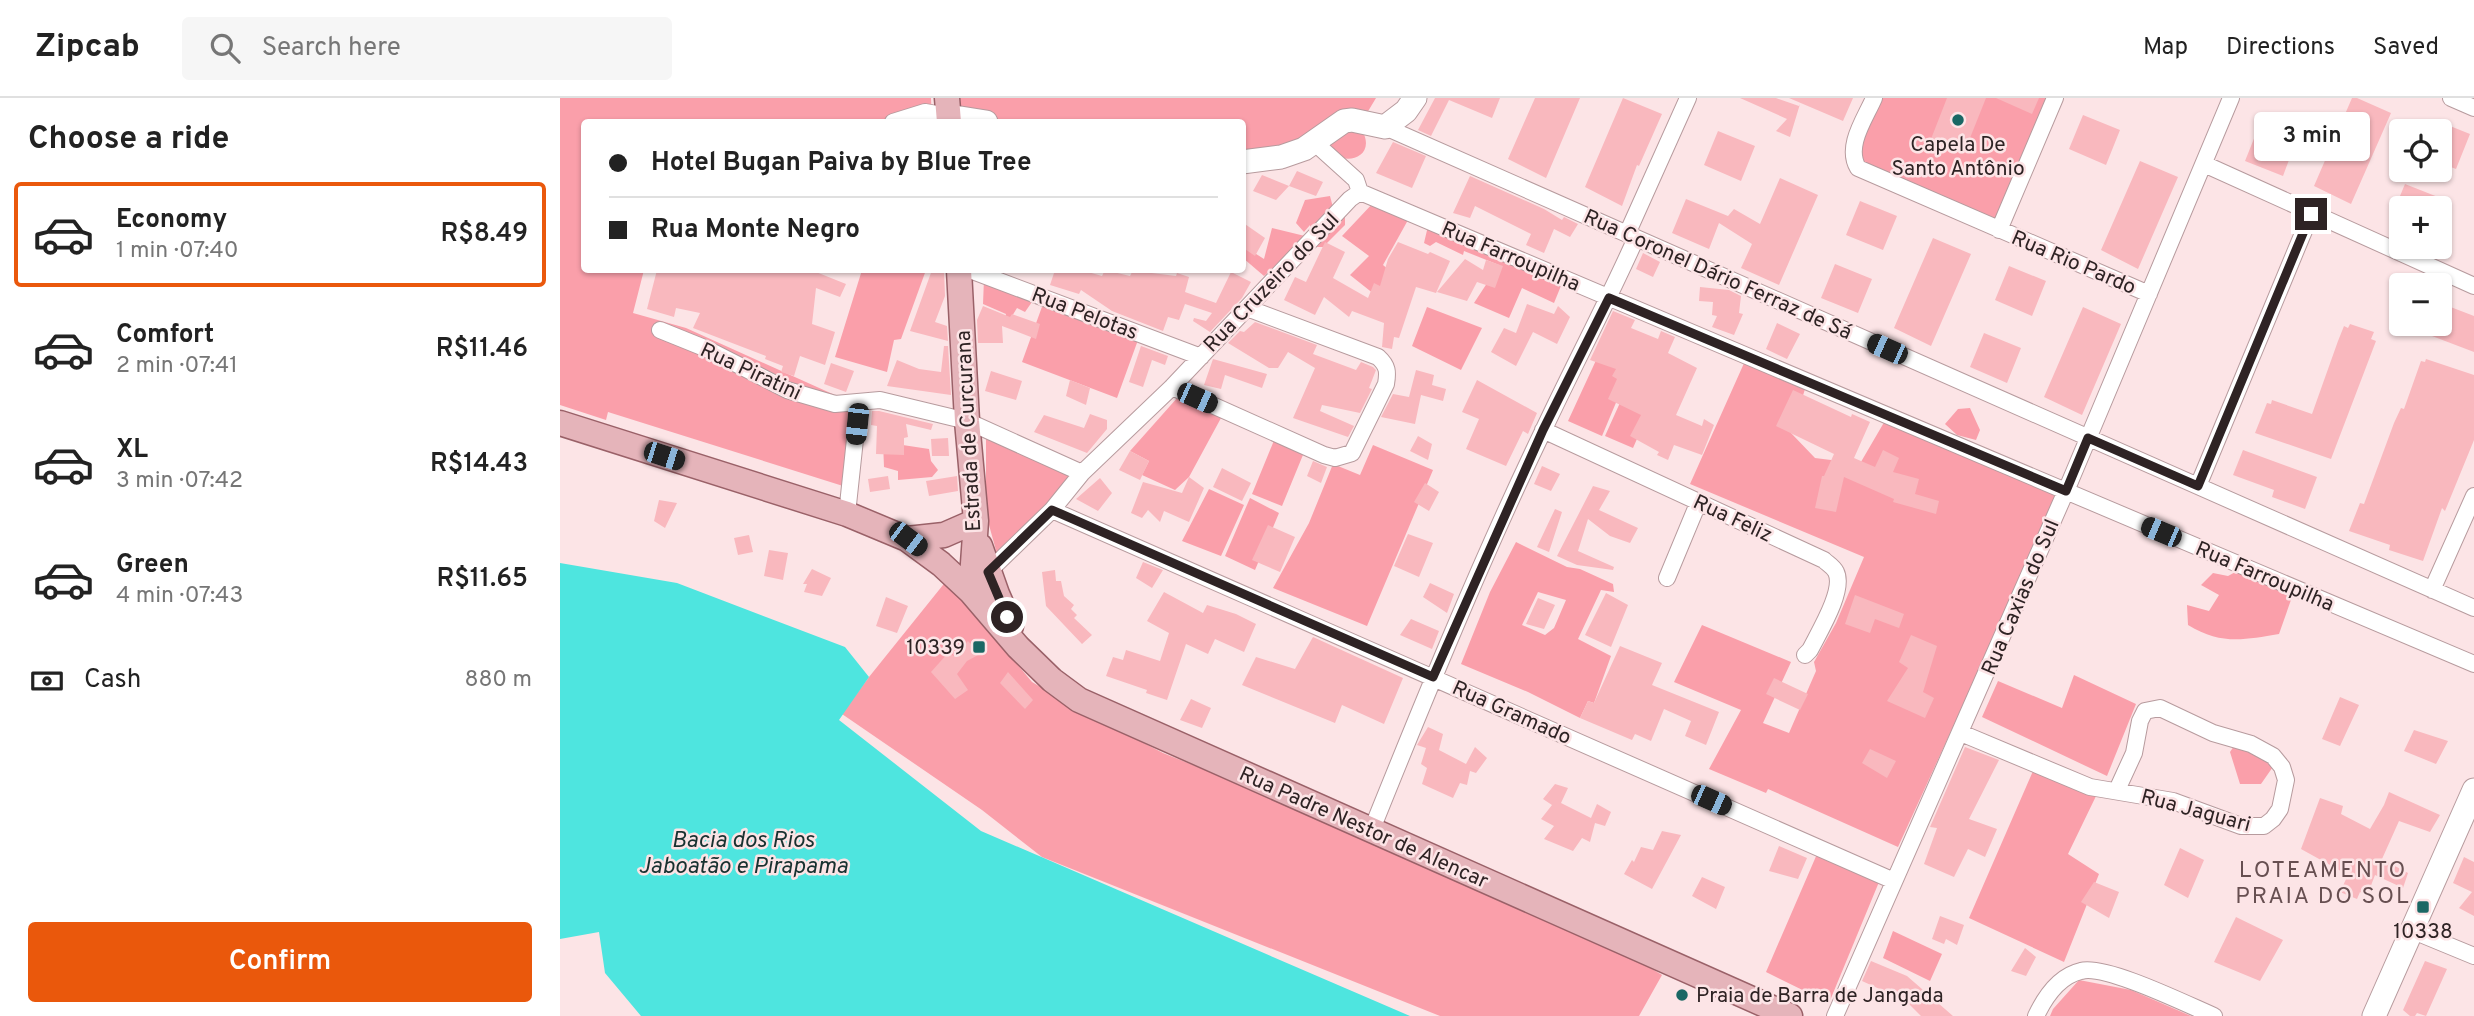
<!DOCTYPE html>
<html lang="en">
<head>
<meta charset="utf-8">
<style>
  :root { --surface:#fff; --page:#f6f6f6; --text:#222; --muted:#767676; --line:#e0e0e0; --accent:#ea580c }
  body { margin:0; font-family:Overpass,sans-serif; background:var(--page); color:var(--text); height:100vh; display:flex; flex-direction:column; font-size:26px; white-space:nowrap }
  * { box-sizing:border-box; margin:0 }
  p { font-size:23px; color:var(--muted) }
  .icon { flex:none; width:38px; height:38px; fill:none; stroke:currentColor; stroke-width:2; stroke-linecap:round; stroke-linejoin:round }
  .map { position:relative; flex:1; overflow:hidden }
  .side { display:flex; flex-direction:column; background:var(--surface); width:560px }
  .side>* { flex:none }
  .hud { position:absolute; left:21px; top:21px; width:665px; height:154px; border-radius:7px; box-shadow:0 2px 5px #0004; display:grid; align-content:center; height:154px; padding:0 28px; background:var(--surface) }
  .buttons { position:absolute; left:1829px; top:21px; display:grid; gap:14px }
  .buttons a { display:grid; place-items:center; width:63px; height:63px; border-radius:7px; background:var(--surface); box-shadow:0 2px 5px #0004; font-size:35px }
  .end { position:absolute; width:32px; height:32px; margin:-16px; border:9px solid #2e2324; background:#fff; box-shadow:0 0 0 4px #fff }
  .from { border-radius:50% }
  .bubble { position:absolute; height:49px; border-radius:7px; background:var(--surface); box-shadow:0 2px 5px #0004; font-size:23px; font-weight:600; line-height:49px; text-align:center }
  .car { position:absolute; width:21px; height:42px; margin:-21px -10px; border-radius:9px; box-shadow:0 0 5px 2px #0007; background:linear-gradient(#222 24%,#8ab4d8 0 40%,#222 0 76%,#8ab4d8 0 86%,#222 0) }
  .hud b { display:flex; align-items:center; gap:24px; height:66px; font-size:26px }
  .hud b+b { border-top:2px solid var(--line) }
  .hud i { width:18px; height:18px; background:var(--text) }
  ul { padding:0; list-style:none }
  li { display:flex; align-items:center; gap:21px; height:105px; margin:0 14px 10px; padding:0 14px; border:4px solid transparent; border-radius:7px }
  li div { flex:1 }
  li b { display:block; font-size:26px }
  li em { font-style:normal; font-weight:600 }
  li.active { border-color:var(--accent) }
  li>.icon { width:63px; height:63px; stroke-width:1.5 }
  h2 { padding:0 28px; font-size:32px; line-height:84px }
  .pay { display:flex; align-items:center; gap:18px; height:77px; padding:0 28px; font-size:26px }
  .pay p { margin-inline-start:auto }
  .primary-button { display:flex; gap:14px; margin-top:auto; padding:14px 28px }
  .primary-button a { flex:1; height:80px; border-radius:7px; background:var(--accent); color:#fff; font-size:28px; font-weight:600; line-height:80px; text-align:center }
  header { display:flex; align-items:center; gap:42px; box-sizing:border-box; height:98px; padding:0 35px; background:var(--surface); border-bottom:2px solid var(--line) }
  header strong { font-size:33px }
  nav { display:flex; gap:38px; margin-inline-start:auto; font-size:24px }
  .search { width:490px; height:63px; background:var(--page); display:flex; align-items:center; gap:18px; box-sizing:border-box; padding:0 24px; border-radius:7px; color:var(--muted); font-size:26px }
  main { display:flex; flex:1; min-height:0 }
  .map>svg:first-child { display:block }
  .green { fill:#fa9faa; fill-rule:evenodd }
  .water { fill:#4ee5df }
  .building { fill:#f9b8be }
  .lines { fill:none; stroke-linecap:round; stroke-linejoin:round }
  .street-casing { stroke:#b79b9e; stroke-width:18 }
  .secondary-casing { stroke:#b79b9e; stroke-width:25 }
  .primary-casing { stroke:#9a6168; stroke-width:27 }
  .street { stroke:#fff; stroke-width:16 }
  .secondary { stroke:#fff; stroke-width:23 }
  .primary { stroke:#e5b4ba; stroke-width:24 }
  .route { stroke:#2e2324; stroke-width:9 }
  .poi-dot { fill:#1a6764; stroke:#fce4e6; stroke-width:2.5 }
  .labels { text-anchor:middle; stroke-width:5; stroke-linejoin:round; paint-order:stroke }
  .poi-label { font-size:21px; fill:#2e2324; stroke:#fce4e6 }
  .street-label { font-size:21px; fill:#2e2324; stroke:#fce4e6 }
  .water-label { font-size:23px; font-style:italic; fill:#183130; stroke:#fce4e6 }
  .neighbourhood-label { font-size:23px; letter-spacing:2px; fill:#674f51; stroke:#fce4e6 }
</style>
</head>
<body>
<header>
<strong>Zipcab</strong>
<div class="search"><svg class="icon" aria-label="search" viewBox="0 0 24 24"><circle cx="10" cy="10" r="6"/><path d="M15 15l6 6"/></svg>Search here</div>
<nav><a>Map</a><a>Directions</a><a>Saved</a></nav>
</header>
<main>
<section class="side">
<h2>Choose a ride</h2>
<ul>
<li class="active"><svg class="icon" aria-label="car" viewBox="0 0 24 24"><path d="M5 17H2v-5l4-1 3-4h7l3 4 3 1v5h-3M9 17h6M6 11h13"/><circle cx="7" cy="17" r="2"/><circle cx="17" cy="17" r="2"/></svg><div><b>Economy</b><p>1 min · 07:40</p></div><em>R$8.49</em></li>
<li><svg class="icon" aria-label="car" viewBox="0 0 24 24"><path d="M5 17H2v-5l4-1 3-4h7l3 4 3 1v5h-3M9 17h6M6 11h13"/><circle cx="7" cy="17" r="2"/><circle cx="17" cy="17" r="2"/></svg><div><b>Comfort</b><p>2 min · 07:41</p></div><em>R$11.46</em></li>
<li><svg class="icon" aria-label="car" viewBox="0 0 24 24"><path d="M5 17H2v-5l4-1 3-4h7l3 4 3 1v5h-3M9 17h6M6 11h13"/><circle cx="7" cy="17" r="2"/><circle cx="17" cy="17" r="2"/></svg><div><b>XL</b><p>3 min · 07:42</p></div><em>R$14.43</em></li>
<li><svg class="icon" aria-label="car" viewBox="0 0 24 24"><path d="M5 17H2v-5l4-1 3-4h7l3 4 3 1v5h-3M9 17h6M6 11h13"/><circle cx="7" cy="17" r="2"/><circle cx="17" cy="17" r="2"/></svg><div><b>Green</b><p>4 min · 07:43</p></div><em>R$11.65</em></li>
</ul>
<div class="pay"><svg class="icon" aria-label="cash" viewBox="0 0 24 24"><path d="M3 7h18v10H3z"/><circle cx="12" cy="12" r="2"/></svg>Cash<p>880 m</p></div>
<div class="primary-button"><a>Confirm</a></div>
</section>
<div class="map">
<svg width="1914" height="918" viewBox="0 0 1914 918">
  <rect width="100%" height="100%" fill="#fce4e6"/>
  <path class="green" d="M0,0H371L372,24H145L130,21L128,24H24V172H84L73,215L126,230L277,298L291,312L283,388L48,314L46,322L0,307Z
    M399,0H816L807,15L735,48L682,58V24H457L400,15Z
    M1314,0H1495L1439,132L1298,70L1293,49Z
    M777,30L803,34C818,65 771,69 771,46C771,42 775,35 777,30Z
    M770,98L776,121L785,119V127L763,149H755L750,127L744,134L736,125L745,102Z
    M814,104L848,122L823,167L835,177L819,200L790,177L809,158L782,138Z
    M868,128L1007,173L994,205L962,190L949,220L914,205L939,167L904,153L903,157L876,144L870,148L864,145Z
    M712,130L749,139L704,178L683,160L682,147L704,161Z
    M302,172H366L341,241L334,242L327,274L275,259Z
    M424,181L474,201L465,214L457,210L446,228L443,227L446,216L423,206Z
    M483,206L578,242L557,300L462,264Z
    M867,209L922,230L901,272L852,248Z
    M1038,258L1068,276L1042,338L1008,323Z
    M1185,263L1246,288L1231,335L1255,360L1287,364L1298,369L1326,321L1500,395L1338,749L1208,691L1206,695L1149,671L1181,612L1114,584L1142,527L1231,564L1203,625L1229,635L1256,573L1254,564L1276,525L1304,459L1130,386Z
    M1063,298L1091,309L1073,350L1045,338Z
    M618,299L661,320L629,379L615,392L582,377L589,363L570,353Z
    M1410,310L1420,332L1416,342L1397,337L1385,326L1398,311Z
    M426,339L515,376L437,456L426,416Z
    M715,340L745,352L722,408L692,396Z
    M323,344L369,351L371,363L378,372L372,379L338,382V373L324,369Z
    M813,347L873,372L807,528L713,490L749,425L773,366L800,377Z
    M649,391L684,407L661,458L622,443Z
    M690,400L719,415L695,472L665,458Z
    M956,444L1007,469L1020,471L1053,486L1054,494L1041,492L1018,541L1051,558L1034,605L1028,603L1020,620L968,594L901,566L930,494ZM978,494L1006,502L994,530L985,537L962,527Z
    M1694,464L1732,499L1719,536C1683,542 1661,547 1628,527L1627,507L1649,513L1659,497L1641,487L1653,475L1668,478Z
    M387,482L472,584L520,612L603,655L703,695L1084,866L1102,877L1079,918H880L482,759L422,712L282,616L309,579Z
    M1514,577L1576,606L1547,678L1422,619L1438,583L1502,610Z
    M1682,636L1692,637L1717,663L1701,686H1680L1670,654Z
    M1473,673L1537,696L1508,756L1539,776L1504,864L1409,820Z
    M1257,756L1319,784L1269,905L1206,874Z
    M1333,833L1382,856L1370,883L1323,860Z
    M1519,882L1571,892L1631,918H1490L1493,911Z"/>
  <path class="water" d="M0,465L117,485L285,549L309,579L279,622L421,733L850,918H81L45,875L39,834L0,841Z"/>
  <path class="building" d="M875,0H940L932,20L889,2L871,38L858,32Z
    M975,0H1020L986,80L948,61Z
    M1063,0L1102,16L1079,68L1077,67L1062,108L1025,89Z
    M1180,0H1216L1239,8L1240,6L1230,39L1216,33L1227,21Z
    M1229,0H1293L1283,23Z
    M1387,0H1426L1404,55L1396,51L1390,53L1384,50L1383,46L1371,41Z
    M1436,0H1479L1472,16Z
    M1792,0H1797L1831,15L1791,106L1754,88Z
    M1523,17L1560,32L1546,67L1509,51Z
    M1880,24L1910,36L1896,71L1880,65L1885,52L1880,50Z
    M1699,28L1736,43L1723,78L1685,63Z
    M1158,33L1195,48L1181,83L1144,67Z
    M833,44L866,58L852,90L816,75Z
    M1580,63L1618,79L1578,171L1541,152Z
    M737,73L763,84L756,98L729,88Z
    M702,77L729,88L716,102L693,93Z
    M910,78L984,111L1002,122L1004,119L1018,126L1010,139L994,131L984,155L966,147L971,136L915,108L910,120L893,115Z
    M1220,80L1258,97L1219,187L1181,170L1192,146L1159,125L1149,151L1112,135L1126,101L1168,118L1174,111L1200,126Z
    M1845,86L1883,101L1879,110H1835Z
    M1300,103L1337,118L1323,152L1286,137Z
    M682,124L705,140L695,158L682,149Z
    M1373,140L1411,156L1371,248L1334,230Z
    M765,144L785,154L773,180L808,200L814,185L820,188L828,161L838,144L868,156L870,154L890,163L876,195L856,189L839,240L834,239L832,251L822,249L824,225L792,213L789,219L764,199L755,217L724,202L735,179L746,184Z
    M1083,155L1100,164L1093,179L1076,171Z
    M905,161L923,172L926,162L943,168L935,190L917,184L907,203L877,194Z
    M1275,166L1312,181L1298,215L1261,200Z
    M1449,168L1486,183L1472,218L1435,202Z
    M97,172H257L256,174L286,186L280,199L256,190L252,226L275,234L265,267L240,258L234,278L221,274L223,268L205,261L206,258L133,230L140,215L116,210L114,219L87,211Z
    M372,172H384L385,198L375,224L387,228L388,243L350,233Z
    M495,172H521L542,178L545,172L570,178L573,172H593L592,175L616,178L617,175L629,179L625,194L656,205L671,174L691,184L682,200L650,234L633,223L634,220L646,223L652,215L625,206L619,222L608,219L603,233L552,213L521,192L519,196L490,187Z
    M1140,189L1169,192L1181,198L1179,215L1183,216L1174,237L1152,229L1157,218L1152,217L1153,204L1139,203Z
    M967,206L994,216L998,208L1010,219L997,246L973,234L956,268L931,254L944,230L956,235Z
    M423,208L450,219L452,216L480,226L476,241L442,228L443,245H418L417,222Z
    M1888,208L1914,218V254L1872,238L1876,226H1880L1882,211L1886,212Z
    M1523,209L1561,226L1522,317L1484,299Z
    M1053,213L1075,222L1071,230L1098,241L1101,233L1115,239L1108,255L1137,270L1116,317L1142,328L1144,321L1154,327L1142,357L1114,347L1108,362L1097,357L1099,354L1070,338L1081,317L1048,301L1057,281L1052,278L1056,271L1030,262Z
    M695,224L757,247L753,256L796,272L801,264L813,269L816,272L809,290L812,291L800,315L762,307L760,313L794,328L788,339L733,320L755,270L728,254L718,270H709L668,245L680,233L684,234Z
    M1217,225L1240,236L1227,261L1206,251Z
    M1790,226L1814,234L1811,241L1816,243L1771,361L1695,335L1707,305L1711,306L1712,302L1752,316L1778,243L1784,228L1788,230Z
    M1424,235L1461,250L1447,285L1410,269Z
    M384,248H388L391,297L327,288L337,262L359,271L381,274Z
    M581,248L608,258L605,267L592,262L583,289L569,284Z
    M653,261L707,276L702,290L665,277L661,291L644,287Z
    M1866,261L1914,277V342L1885,413L1882,410L1863,463L1829,452L1830,447L1789,433L1800,405L1804,406L1834,325L1841,310L1844,311L1861,263L1865,264Z
    M271,265L294,273L286,294L264,286Z
    M856,272L874,277L872,287L886,291L883,303L861,297L855,326L821,319L833,296L849,299Z
    M431,273L462,283L456,302L425,293Z
    M510,282L530,290L526,307L506,298Z
    M917,282L977,315L968,336L963,333L946,368L906,351L919,321L902,314Z
    M1233,292L1291,319L1292,316L1310,324L1294,360L1315,369L1323,352L1339,360L1333,374L1359,381L1355,396L1379,403L1376,416L1333,404L1334,401L1284,379L1276,414L1255,410L1262,378H1264L1274,356L1216,328Z
    M312,313H319L373,326L371,332L346,326L348,339L344,340V357L316,356L317,328L311,327Z
    M530,316L547,322V331L527,355L474,334L484,317L524,330Z
    M858,338L872,346L868,362L850,353Z
    M388,340L389,358H372L371,341Z
    M1683,352L1757,379L1745,411L1712,399L1714,392L1673,377Z
    M570,353L589,363L580,382L559,372Z
    M753,363L767,369L761,385L747,378Z
    M982,368L1000,376L991,393L974,386Z
    M662,370L691,385L682,403L653,389Z
    M328,378L330,391L310,394L308,381Z
    M397,378L398,393L369,398L366,383Z
    M629,379L644,390L629,424L604,413L600,424L588,412L582,420L571,415L583,384L622,395Z
    M540,380L552,395L538,413L516,401Z
    M865,385L879,394L869,413L854,404Z
    M1033,388L1050,393L1039,412L1078,430L1070,445L1050,438L1028,421L1018,453L1054,469L1053,472L1017,467L997,458Z
    M99,402L117,405L105,430L94,423Z
    M995,411L1002,414L989,454L977,449Z
    M708,427L735,439L720,474L692,462Z
    M848,436L873,445L859,479L834,468Z
    M189,437L193,454L178,457L174,440Z
    M209,452L228,455L223,482L204,478Z
    M583,464L603,472L592,490L576,480Z
    M252,471L271,480L262,498L244,494L247,486H243Z
    M495,472L496,483H501L504,498L514,507L511,511L517,517L514,520L532,537L522,546L486,508L482,474Z
    M870,485L894,496L887,515L863,499Z
    M604,494L643,515L647,507L676,516L696,526L684,554L655,541L648,556L626,546L607,602L586,595L587,592L546,578L553,559L563,562L566,552L600,563L609,535L587,523Z
    M1046,495L1068,507L1051,549L1025,537Z
    M1295,497L1344,516L1339,530L1315,521L1310,535L1285,526Z
    M326,499L348,508L337,535L316,528Z
    M978,500L995,507L984,531L966,526Z
    M851,521L879,533L872,551L840,537Z
    M1351,537L1377,548L1363,594L1374,600L1365,620L1327,603L1348,570L1339,564Z
    M753,539L843,580L824,626L782,607L775,625L682,587L696,559L735,571Z
    M408,543L420,556L407,563L397,576L408,592L395,601L371,574L388,555L394,558Z
    M1060,548L1102,565L1092,587L1159,614L1146,647L1125,638L1131,623L1104,611L1091,643L1075,636L1072,642L1020,620L1028,603L1034,605Z
    M448,574L473,602L465,611L440,585Z
    M1214,580L1248,596L1240,612L1206,596Z
    M1780,599L1799,607L1780,648L1762,641Z
    M631,601L651,610L642,630L620,622Z
    M868,629L883,636L879,652L906,666L915,649L927,660L916,675L910,673L907,687L900,685L893,700L862,686L867,670L861,666L866,650L857,647Z
    M1854,632L1888,643L1876,666L1844,653Z
    M1405,649L1439,662L1409,721L1437,731L1425,759L1408,751L1394,779L1364,766L1377,730L1370,729Z
    M1310,651L1336,663L1327,680L1302,665Z
    M995,686L1008,690L1001,705L1031,720L1037,706L1051,714L1045,728L1035,725L1030,744L1022,740L1013,753L984,741L994,728L981,721L992,707L983,701Z
    M1829,694L1880,717L1870,734L1839,723L1822,761L1848,775L1843,790L1815,777L1807,798L1800,794L1797,801L1780,794L1788,777L1741,751L1760,700L1783,708L1781,716L1810,731L1824,707Z
    M1102,733L1121,737L1092,791L1064,776L1072,762L1074,764L1081,749L1093,752Z
    M1219,748L1247,760L1238,781L1209,773Z
    M1620,750L1644,762L1628,800L1604,787Z
    M1904,759L1914,764V818L1899,810L1912,794L1893,785Z
    M1142,779L1165,789L1156,811L1132,798Z
    M1534,784L1559,794L1549,820L1521,804Z
    M1380,818L1404,827L1397,847L1386,841L1384,846L1372,841Z
    M1676,819L1723,842L1700,883L1654,864Z
    M1465,850L1476,859L1466,878L1451,873Z
    M1311,863L1347,878L1393,918H1361L1346,903L1302,883Z
    M1865,863L1887,871L1866,918L1857,915L1855,918H1850L1843,912Z"/>
  <g class="lines">
    <g class="street-casing">
      <path id="street" d="M1314,0C1305,21 1285,48 1298,70L1589,196
        M1891,0L1914,10
        M333,24L365,14L388,18
        M825,29L1914,510
        M1644,66L1914,188
        M800,94L1914,566
        M1439,132L1495,0
        M1067,136L1128,0
        M410,172L641,259
        M100,232L147,251L227,292L275,306L320,302L407,323L522,375
        M612,289L764,357L775,360L792,355L826,286C828,274 828,268 818,259L687,210
        M983,332L1264,462C1268,466 1273,468 1276,474C1285,492 1259,534 1250,552L1245,557
        M1638,388L1751,116
        M492,412L1334,783
        M287,416L299,304
        M428,474L492,412L522,375L612,289L790,101L800,94L796,82L755,45
        M1107,480L1139,403
        M1872,492L1914,398
        M1401,635L1530,689L1613,703L1681,728H1704L1713,721L1720,711L1726,682L1722,669L1713,658L1691,646L1653,635L1600,610L1585,613L1580,623L1574,655L1557,692
        M812,731C866,597 921,462 984,331C1014,267 1047,205 1076,140
        M1851,832L1914,858
        M1275,918L1506,393L1671,0
        M1476,918C1485,899 1499,878 1521,873C1545,866 1628,907 1654,918"/>
    </g>
    <g class="secondary-casing">
      <path id="secondary" d="M388,18L426,24
        M682,64L721,59L744,51L784,23L792,22L825,29L846,13L855,0
        M1814,918L1914,692"/>
    </g>
    <g class="primary-casing">
      <path id="primary" d="M387,0L389,24
        M399,172L407,323L416,423L411,494
        M0,325L287,416L347,441L384,437L416,423
        M347,441L381,466L411,494L458,549L492,582L519,602L1230,918
        M420,448L437,496L451,528"/>
    </g>
    <use href="#street" class="street"/>
    <use href="#secondary" class="secondary"/>
    <use href="#primary" class="primary"/>
  </g>
  <g class="lines">
    <path class="route" d="M447,519L428,474L492,412L873,579L983,332L1049,200L1506,393L1528,340L1638,388L1751,116"/>
  </g>
  <g class="poi-dot">
    <circle cx="1398" cy="22" r="7"/>
    <rect x="412" y="542" width="14" height="14" rx="3.5"/>
    <rect x="1856" y="802" width="14" height="14" rx="3.5"/>
    <circle cx="1122" cy="897" r="7"/>
  </g>
  <g class="labels">
    <g class="poi-label">
      <text x="1398" y="53">Capela De<tspan x="1398" dy="24">Santo Antônio</tspan></text>
      <text x="405" y="556" text-anchor="end">10339</text>
      <text x="1863" y="840">10338</text>
      <text x="1136" y="904" text-anchor="start">Praia de Barra de Jangada</text>
    </g>
    <g class="street-label">
      <text transform="translate(951 158) rotate(23)" y="7">Rua Farroupilha</text>
      <text transform="translate(1514 164) rotate(23)" y="7">Rua Rio Pardo</text>
      <text transform="translate(1158 176) rotate(24)" y="7">Rua Coronel Dário Ferraz de Sá</text>
      <text transform="translate(711 184) rotate(-46)" y="7">Rua Cruzeiro do Sul</text>
      <text transform="translate(525 215) rotate(21)" y="7">Rua Pelotas</text>
      <text transform="translate(191 273) rotate(25)" y="7">Rua Piratini</text>
      <text transform="translate(408 333) rotate(-93)" y="7">Estrada de Curcurana</text>
      <text transform="translate(1173 420) rotate(25)" y="7">Rua Feliz</text>
      <text transform="translate(1705 478) rotate(23)" y="7">Rua Farroupilha</text>
      <text transform="translate(1460 499) rotate(-67)" y="7">Rua Caxias do Sul</text>
      <text transform="translate(952 614) rotate(24)" y="7">Rua Gramado</text>
      <text transform="translate(1636 712) rotate(15)" y="7">Rua Jaguari</text>
      <text transform="translate(804 729) rotate(24)" y="7">Rua Padre Nestor de Alencar</text>
    </g>
    <g class="water-label">
      <text x="183" y="749">Bacia dos Rios<tspan x="183" dy="26">Jaboatão e Pirapama</tspan></text>
    </g>
    <g class="neighbourhood-label">
      <text x="1763" y="779">LOTEAMENTO<tspan x="1763" dy="26">PRAIA DO SOL</tspan></text>
    </g>
  </g>
</svg>
<div class="buttons">
<a><svg class="icon" aria-label="locate" viewBox="0 0 24 24"><circle cx="12" cy="12" r="6"/><path d="M12 2v4M12 18v4M2 12h4M18 12h4"/></svg></a>
<a>+</a>
<a>−</a>
</div>
<i class="end from" style="left:447px;top:519px"></i>
<i class="end" style="left:1751px;top:116px"></i>
<div class="bubble" style="left:1694px;top:14px;width:116px">3 min</div>
<i class="car" style="left:1327px;top:251px;rotate:294deg"></i>
<i class="car" style="left:637px;top:300px;rotate:114deg"></i>
<i class="car" style="left:297px;top:326px;rotate:186deg"></i>
<i class="car" style="left:104px;top:358px;rotate:108deg"></i>
<i class="car" style="left:1601px;top:434px;rotate:293deg"></i>
<i class="car" style="left:348px;top:441px;rotate:127deg"></i>
<i class="car" style="left:1151px;top:702px;rotate:114deg"></i>
<div class="hud">
<b><i class="from"></i>Hotel Bugan Paiva by Blue Tree</b>
<b><i></i>Rua Monte Negro</b>
</div>
</div>
</main>
</body>
</html>
